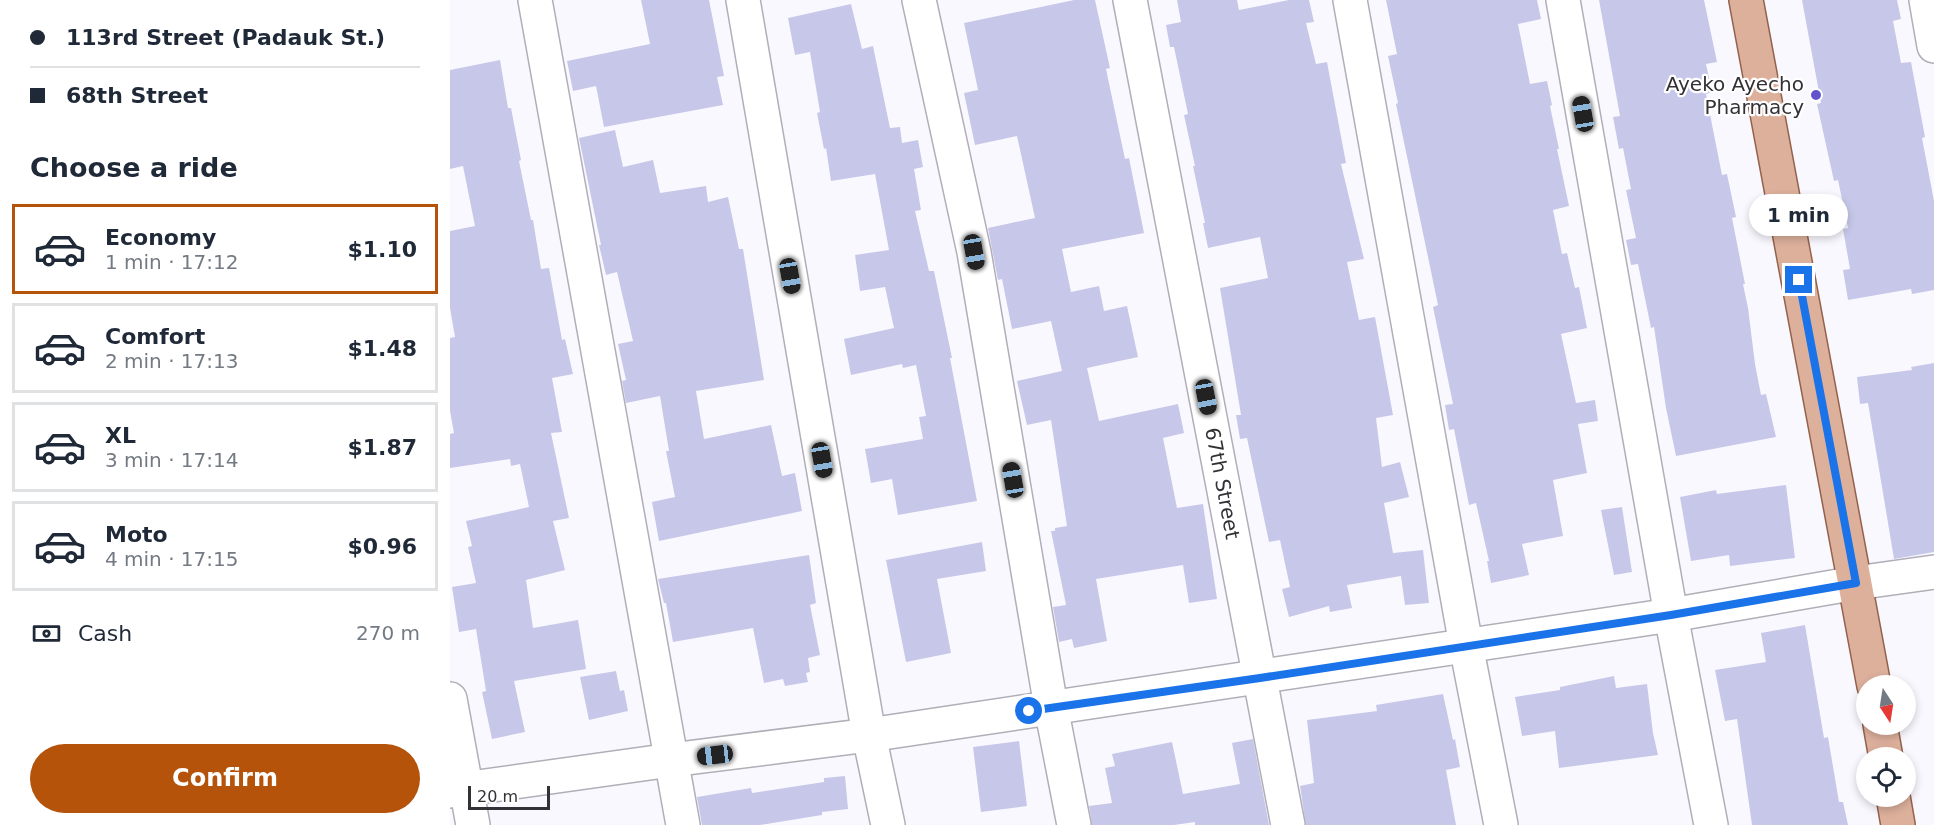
<!DOCTYPE html>
<html lang="en">
<head>
<meta charset="utf-8">
<style>
  :root { --surface:#fff; --page:#f2f2f3; --text:#1f2937; --muted:#747a83; --line:#e0e1e3; --accent:#b45309 }
  body { margin:0; font-family:"DejaVu Sans",sans-serif; background:var(--page); color:var(--text); height:100vh; display:flex; flex-direction:column; font-size:22px; white-space:nowrap }
  * { box-sizing:border-box; margin:0 }
  p { font-size:20px; color:var(--muted) }
  .icon { flex:none; width:33px; height:33px; fill:none; stroke:currentColor; stroke-width:2; stroke-linecap:round; stroke-linejoin:round }
  .map { position:relative; flex:1; overflow:hidden }
  .side { display:flex; flex-direction:column; background:var(--surface); width:450px }
  .side>* { flex:none }
  .banner { display:grid; align-content:center; height:132px; padding:0 30px; background:var(--surface) }
  .needle { width:39px; rotate:168deg }
  .tools { position:absolute; left:1406px; top:675px; display:grid; gap:12px }
  .tools a { display:grid; place-items:center; width:60px; height:60px; border-radius:50%; background:var(--surface); box-shadow:0 3px 9px #0003; font-size:30px }
  .scale { position:absolute; left:18px; bottom:15px; width:82px; box-sizing:border-box; padding-left:6px; border:3px solid #333135; border-top:0; font-size:16px; line-height:21px; white-space:nowrap; color:#333135; -webkit-text-stroke:4px #fff; paint-order:stroke }
  .end { position:absolute; width:27px; height:27px; margin:-14px; border:8px solid #1a73e8; background:#fff; box-shadow:0 0 0 3px #fff }
  .from { border-radius:50% }
  .bubble { position:absolute; height:42px; border-radius:21px; background:var(--surface); box-shadow:0 3px 9px #0003; font-size:20px; font-weight:800; line-height:42px; text-align:center }
  .car { position:absolute; width:18px; height:36px; margin:-18px -9px; border-radius:8px; box-shadow:0 0 4px 2px #0007; background:linear-gradient(#222 24%,#8ab4d8 0 40%,#222 0 76%,#8ab4d8 0 86%,#222 0) }
  .banner b { display:flex; align-items:center; gap:21px; height:57px; font-size:22px }
  .banner b+b { border-top:2px solid var(--line) }
  .banner i { width:15px; height:15px; background:var(--text) }
  ul { padding:0; list-style:none }
  li { display:flex; align-items:center; gap:18px; height:90px; margin:0 12px 9px; padding:0 18px; border:3px solid var(--line); border-radius:0px }
  li div { flex:1 }
  li b { display:block; font-size:22px }
  li em { font-style:normal; font-weight:800 }
  li.active { border-color:var(--accent) }
  li>.icon { width:54px; height:54px; stroke-width:1.5 }
  h2 { padding:0 30px; font-size:27px; line-height:72px }
  .pay { display:flex; align-items:center; gap:15px; height:66px; padding:0 30px; font-size:22px }
  .pay p { margin-inline-start:auto }
  .action { display:flex; gap:12px; margin-top:auto; padding:12px 30px }
  .action a { flex:1; height:69px; border-radius:36px; background:var(--accent); color:#fff; font-size:24px; font-weight:800; line-height:69px; text-align:center }
  main { display:flex; flex:1; min-height:0 }
  .map>svg:first-child { display:block }
  .building { fill:#c7c8e9 }
  .lines { fill:none; stroke-linecap:round; stroke-linejoin:round }
  .minor-casing { stroke:#b1aeb8; stroke-width:36 }
  .major-casing { stroke:#93624d; stroke-width:36 }
  .minor { stroke:#fff; stroke-width:33 }
  .major { stroke:#ddb09c; stroke-width:33 }
  .route { stroke:#1a73e8; stroke-width:8 }
  .poi-dot { fill:#6353cc; stroke:#fff; stroke-width:2 }
  .labels { text-anchor:middle; stroke-width:4.5; stroke-linejoin:round; paint-order:stroke }
  .poi-label { font-size:20px; fill:#333135; stroke:#fff; text-anchor:end }
  .street-label { font-size:20px; fill:#333135; stroke:#fff }
</style>
</head>
<body>
<main>
<section class="side">
<div class="banner">
<b><i class="from"></i>113rd Street (Padauk St.)</b>
<b><i></i>68th Street</b>
</div>
<h2>Choose a ride</h2>
<ul>
<li class="active"><svg class="icon" aria-label="car" viewBox="0 0 24 24"><path d="M5 17H2v-5l4-1 3-4h7l3 4 3 1v5h-3M9 17h6M6 11h13"/><circle cx="7" cy="17" r="2"/><circle cx="17" cy="17" r="2"/></svg><div><b>Economy</b><p>1 min · 17:12</p></div><em>$1.10</em></li>
<li><svg class="icon" aria-label="car" viewBox="0 0 24 24"><path d="M5 17H2v-5l4-1 3-4h7l3 4 3 1v5h-3M9 17h6M6 11h13"/><circle cx="7" cy="17" r="2"/><circle cx="17" cy="17" r="2"/></svg><div><b>Comfort</b><p>2 min · 17:13</p></div><em>$1.48</em></li>
<li><svg class="icon" aria-label="car" viewBox="0 0 24 24"><path d="M5 17H2v-5l4-1 3-4h7l3 4 3 1v5h-3M9 17h6M6 11h13"/><circle cx="7" cy="17" r="2"/><circle cx="17" cy="17" r="2"/></svg><div><b>XL</b><p>3 min · 17:14</p></div><em>$1.87</em></li>
<li><svg class="icon" aria-label="car" viewBox="0 0 24 24"><path d="M5 17H2v-5l4-1 3-4h7l3 4 3 1v5h-3M9 17h6M6 11h13"/><circle cx="7" cy="17" r="2"/><circle cx="17" cy="17" r="2"/></svg><div><b>Moto</b><p>4 min · 17:15</p></div><em>$0.96</em></li>
</ul>
<div class="pay"><svg class="icon" aria-label="cash" viewBox="0 0 24 24"><path d="M3 7h18v10H3z"/><circle cx="12" cy="12" r="2"/></svg>Cash<p>270 m</p></div>
<div class="action"><a>Confirm</a></div>
</section>
<div class="map">
<svg width="1484" height="825" viewBox="0 0 1484 825">
  <rect width="100%" height="100%" fill="#faf8ff"/>
  <path class="building" d="M191,0H259L274,76L267,77L273,105L154,127L146,86L123,91L117,61L200,44Z
    M624,0H645L660,68L656,69L675,159L679,158L694,233L612,249L621,292L649,286L654,311L677,306L688,357L637,368L649,421L728,404L734,433L713,438L727,508L753,504L767,599L739,603L733,565L646,579L657,641L624,648L622,639L609,642L603,607L616,605L601,531H605V528L617,526L601,420L577,425L567,381L612,371L601,321L562,329L552,279L548,280L538,228L585,218L567,136L525,145L514,93L528,90L514,23Z
    M727,0H787L789,10L839,0H859L864,22L856,23L866,64L877,62L896,163L891,164L914,259L897,262L909,320L925,317L943,415L926,418L932,467L950,462L959,497L934,503L943,553L973,550L979,603L955,605L951,576L897,585L902,608L880,612L879,606L839,617L832,589L840,587L830,540L819,542L797,438L790,439L786,415H791L770,288L818,278L810,237L758,248L753,223H755L743,166H745L734,115L738,114L724,47H720L716,25L731,22Z
    M936,0H1087L1091,19L1068,24L1080,84L1097,81L1102,105L1100,106L1109,149H1107L1119,206L1103,210L1112,254L1117,253L1125,288L1129,287L1137,328L1111,334L1126,403L1145,400L1148,421L1128,424L1137,473L1103,480L1113,536L1072,544L1079,575L1041,583L1037,561H1039L1026,503L1019,505L1004,429L999,430L995,405L1003,404L983,307L988,305L946,104L948,103L938,56L947,54Z
    M1149,0H1254L1267,62L1256,64L1262,92L1256,94L1272,175L1277,174L1286,217L1282,218L1295,284H1293L1298,308L1305,364L1311,395L1316,394L1326,437L1226,456L1216,408L1204,327L1201,328L1188,264L1181,265L1176,240L1186,238L1176,190L1181,189L1173,148L1169,149L1163,117L1170,116Z
    M1352,0H1447L1451,19L1443,21L1451,63L1461,62L1475,137L1472,138L1484,201V290L1462,294L1461,289L1398,300L1393,270L1400,269L1393,229L1398,228L1388,180L1384,181L1367,104L1371,103Z
    M401,4L412,49L423,46L440,128L450,127L452,143L468,140L473,167L464,169L471,210L465,211L479,271H484L502,358H500L527,501L448,515L442,479L421,483L415,449L473,439L469,417L476,416L466,365L453,368L452,364L401,375L394,339L444,328L435,287L410,291L405,255L439,250L425,174L381,181L376,148L374,149L367,113L370,112L360,52L345,55L338,18Z
    M50,60L58,108H61L71,160L69,161L81,220H83L91,269L99,268L112,340L115,339L123,374L102,378L112,432L101,433L119,518L103,521L115,570L76,580L83,628L128,620L136,669L64,681L75,732L42,739L32,692L36,691L26,629L9,632L2,587L26,583L18,547L22,546L16,521L79,507L70,464L61,466L60,459L0,468V434L4,433L0,411V338L5,337L0,308V231L25,226L13,166L0,169V70Z
    M165,130L173,167L203,160L210,193L256,186L258,202L278,197L289,249H293L314,380L246,391L254,439L321,425L332,476L345,473L352,511L209,541L202,502L225,497L216,451H219L210,396L176,403L172,381L176,380L168,344L183,341L167,272L156,275L149,245H151L129,138Z
    M1484,363V552L1444,559L1418,403L1410,404L1407,377L1462,370L1461,367Z
    M1336,485L1345,558L1280,566L1279,555L1241,561L1230,497L1266,490L1267,494Z
    M1172,507L1182,572L1164,575L1151,510Z
    M532,542L536,571L487,579L501,653L456,662L436,560Z
    M359,555L366,603L360,605L370,655L358,658L360,672L356,673L358,682L335,686L333,679L314,683L303,628L223,642L216,603H214L208,579Z
    M1355,625L1374,738L1378,737L1389,802H1393L1398,825H1302L1287,719L1275,721L1265,670L1316,662L1311,633Z
    M166,671L170,691L174,690L178,711L139,720L130,677Z
    M1164,676L1166,688L1197,684L1203,733L1208,755L1109,768L1105,731L1072,736L1065,697L1110,690V687Z
    M993,694L1003,740L1005,739L1010,767L996,770L1006,825H856L850,786L864,783L857,720L927,711L926,705Z
    M803,739L819,825H745V822L724,825H642L639,806L662,803L655,768L665,766L662,754L722,742L733,794L790,784L782,743Z
    M569,741L577,806L531,812L523,747Z
    M395,776L398,809L372,812V815L310,825H252L247,797L301,788L302,793L374,782V778Z"/>
  <g class="lines">
    <g class="minor-casing">
      <g id="minor">
        <path d="M85,0L233,825"/>
        <path d="M293,0L419,735L438,825"/>
        <path d="M469,0L524,252L601,707L624,825"/>
        <path id="s1" d="M680,0L838,825"/>
        <path d="M900,0L1016,645L1051,825"/>
        <path d="M1113,0L1221,615L1261,825"/>
        <path d="M1476,0L1484,46"/>
        <path d="M0,699L23,825"/>
        <path d="M0,791L221,760L419,735L1221,615L1406,583L1484,572"/>
      </g>
    </g>
    <g class="major-casing">
      <path id="major" d="M1296,0L1424,686
        M1430,724L1436,758
        M1443,796L1448,825"/>
    </g>
    <use href="#minor" class="minor"/>
    <use href="#major" class="major"/>
  </g>
  <g class="lines">
    <path class="route" d="M579,711L810,678L1221,615L1406,583L1349,280"/>
  </g>
  <circle class="poi-dot" cx="1366" cy="95" r="6"/>
  <g class="labels">
    <g class="poi-label">
      <text x="1354" y="91">Ayeko Ayecho<tspan x="1354" dy="23">Pharmacy</tspan></text>
    </g>
    <g class="street-label">
      <text dy="7" stroke="none"><textPath href="#s1" startOffset="492">67th Street</textPath></text>
    </g>
  </g>
</svg>
<div class="tools">
<a><svg class="needle" viewBox="-14 -14 28 28"><path d="M0-13l5 13h-10z" fill="#e53935"/><path d="M0 13l5-13h-10z" fill="#747a83"/></svg></a>
<a><svg class="icon" aria-label="locate" viewBox="0 0 24 24"><circle cx="12" cy="12" r="6"/><path d="M12 2v4M12 18v4M2 12h4M18 12h4"/></svg></a>
</div>
<div class="scale">20 m</div>
<i class="end from" style="left:579px;top:711px"></i>
<i class="end" style="left:1349px;top:280px"></i>
<div class="bubble" style="left:1299px;top:194px;width:99px">1 min</div>
<i class="car" style="left:1133px;top:114px;rotate:350deg"></i>
<i class="car" style="left:524px;top:252px;rotate:170deg"></i>
<i class="car" style="left:340px;top:276px;rotate:170deg"></i>
<i class="car" style="left:756px;top:397px;rotate:169deg"></i>
<i class="car" style="left:372px;top:460px;rotate:170deg"></i>
<i class="car" style="left:563px;top:480px;rotate:350deg"></i>
<i class="car" style="left:265px;top:755px;rotate:263deg"></i>
</div>
</main>
</body>
</html>
